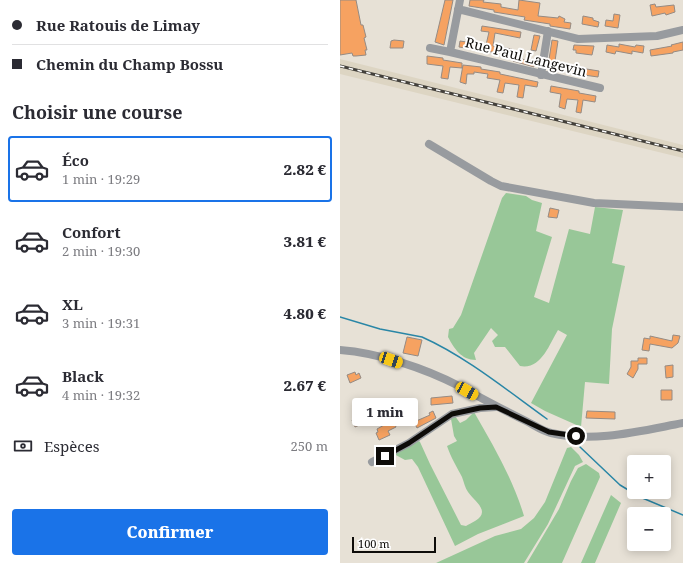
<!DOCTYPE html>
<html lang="fr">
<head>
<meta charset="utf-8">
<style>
  :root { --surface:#fff; --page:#f2f2f3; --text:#2b2b33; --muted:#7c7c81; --line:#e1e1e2; --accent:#1a73e8 }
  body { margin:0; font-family:"Noto Serif",serif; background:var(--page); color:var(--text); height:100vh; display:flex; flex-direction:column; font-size:15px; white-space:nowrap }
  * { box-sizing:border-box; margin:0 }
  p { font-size:13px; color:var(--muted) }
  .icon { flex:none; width:22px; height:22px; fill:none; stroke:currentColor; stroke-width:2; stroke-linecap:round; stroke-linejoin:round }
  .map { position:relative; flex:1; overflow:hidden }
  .sheet { display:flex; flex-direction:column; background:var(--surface); width:340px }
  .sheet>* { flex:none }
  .guide { display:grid; align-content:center; height:88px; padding:0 12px; background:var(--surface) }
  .tools { position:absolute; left:287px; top:455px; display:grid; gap:8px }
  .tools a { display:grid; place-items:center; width:44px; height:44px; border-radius:4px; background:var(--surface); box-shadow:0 2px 10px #0003; font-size:20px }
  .scale { position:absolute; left:12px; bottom:10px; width:84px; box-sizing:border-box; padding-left:4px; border:2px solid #0e0c09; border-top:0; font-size:11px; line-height:14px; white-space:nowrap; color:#0e0c09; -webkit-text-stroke:3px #fff; paint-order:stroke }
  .end { position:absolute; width:18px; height:18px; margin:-9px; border:5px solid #0e0c09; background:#fff; box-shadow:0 0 0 2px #fff }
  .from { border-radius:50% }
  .bubble { position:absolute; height:28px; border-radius:4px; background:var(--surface); box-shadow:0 2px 10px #0003; font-size:13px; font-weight:800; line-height:28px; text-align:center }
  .car { position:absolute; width:12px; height:24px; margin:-12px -6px; border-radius:5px; box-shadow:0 0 3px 1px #0007; background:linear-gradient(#f5c518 24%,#345 0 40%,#f5c518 0 76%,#345 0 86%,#f5c518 0) }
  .guide b { display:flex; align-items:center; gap:14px; height:38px; font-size:15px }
  .guide b+b { border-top:1px solid var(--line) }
  .guide i { width:10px; height:10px; background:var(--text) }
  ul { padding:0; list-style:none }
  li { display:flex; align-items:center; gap:12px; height:66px; margin:0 8px 6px; padding:0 4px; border:2px solid transparent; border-radius:4px }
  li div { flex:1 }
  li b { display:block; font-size:15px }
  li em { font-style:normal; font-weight:800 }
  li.current { border-color:var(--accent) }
  li>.icon { width:36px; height:36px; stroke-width:1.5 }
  h2 { padding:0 12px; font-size:18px; line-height:48px }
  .pay { display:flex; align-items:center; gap:10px; height:44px; padding:0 12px; font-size:15px }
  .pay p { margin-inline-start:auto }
  .cta { display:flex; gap:8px; margin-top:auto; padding:8px 12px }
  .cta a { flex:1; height:46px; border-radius:4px; background:var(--accent); color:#fff; font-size:16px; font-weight:800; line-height:46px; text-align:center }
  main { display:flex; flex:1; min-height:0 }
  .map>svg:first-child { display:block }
  .built { fill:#ddd5c3 }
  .green { fill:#98c798 }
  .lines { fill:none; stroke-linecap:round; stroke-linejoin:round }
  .stream { stroke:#2986a6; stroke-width:1.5 }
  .building { fill:#f6a261; stroke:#958b84 }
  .minor { stroke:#989b9f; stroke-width:8 }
  .rail-casing { stroke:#43403b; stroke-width:3 }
  .rail { stroke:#fff; stroke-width:1.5; stroke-dasharray:4.5; stroke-linecap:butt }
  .route { stroke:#0e0c09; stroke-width:5 }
  .labels { text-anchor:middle; stroke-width:4; stroke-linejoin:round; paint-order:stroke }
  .street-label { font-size:14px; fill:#0e0c09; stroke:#fff }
</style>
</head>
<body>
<main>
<section class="sheet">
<div class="guide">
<b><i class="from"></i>Rue Ratouis de Limay</b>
<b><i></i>Chemin du Champ Bossu</b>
</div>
<h2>Choisir une course</h2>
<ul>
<li class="current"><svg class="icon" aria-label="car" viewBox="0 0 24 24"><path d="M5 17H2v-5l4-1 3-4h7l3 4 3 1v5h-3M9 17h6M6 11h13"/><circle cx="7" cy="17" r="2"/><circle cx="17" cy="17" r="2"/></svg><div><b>Éco</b><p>1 min · 19:29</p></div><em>2.82 €</em></li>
<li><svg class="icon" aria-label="car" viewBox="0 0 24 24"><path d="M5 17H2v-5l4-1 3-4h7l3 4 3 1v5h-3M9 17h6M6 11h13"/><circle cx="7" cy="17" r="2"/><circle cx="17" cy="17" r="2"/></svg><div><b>Confort</b><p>2 min · 19:30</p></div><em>3.81 €</em></li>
<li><svg class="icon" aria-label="car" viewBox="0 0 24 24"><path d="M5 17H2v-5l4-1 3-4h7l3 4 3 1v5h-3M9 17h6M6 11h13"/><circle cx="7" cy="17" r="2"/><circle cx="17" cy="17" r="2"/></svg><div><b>XL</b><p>3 min · 19:31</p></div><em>4.80 €</em></li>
<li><svg class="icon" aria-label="car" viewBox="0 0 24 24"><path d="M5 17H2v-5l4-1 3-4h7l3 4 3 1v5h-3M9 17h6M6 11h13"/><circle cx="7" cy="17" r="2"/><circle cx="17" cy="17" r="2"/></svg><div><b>Black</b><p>4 min · 19:32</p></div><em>2.67 €</em></li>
</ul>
<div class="pay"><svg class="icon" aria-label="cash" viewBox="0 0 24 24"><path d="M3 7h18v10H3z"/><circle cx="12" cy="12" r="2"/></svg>Espèces<p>250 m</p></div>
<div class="cta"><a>Confirmer</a></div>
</section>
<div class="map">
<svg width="343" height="563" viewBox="0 0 343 563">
  <rect width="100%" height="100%" fill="#e7e1d6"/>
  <path class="built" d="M0,59L343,145V158L0,74Z"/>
  <path class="green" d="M166,193L186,196L192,200L202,203L196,231L212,237L194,297L209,303L229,229L250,234L255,207L283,210L272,263L285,266L272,329L269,384L245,382L241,427L205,411L191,403L227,335L218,330C209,345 201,370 180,366L165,347H155L152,341L158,335L151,328L134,353L136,360C121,360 114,348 108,337L109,329L113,328L121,315L162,198Z
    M134,412C153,445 173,479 184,516L138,534L115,546L78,467L72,459L65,460L54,454L79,441L80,442L90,464L121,525L126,526C131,523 142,519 142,512C142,505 132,498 128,492C125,488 124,482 122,477C117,467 111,458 107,446L117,441L114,436L111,419L115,416L120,423L126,420Z
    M231,447L239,455L243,462L235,466L208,524L184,563H96L155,536L181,529L194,518L205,502L227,448Z
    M246,464L259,473L260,477L222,563H187L219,509L231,481L238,468Z
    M271,495L281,503L255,563H241Z"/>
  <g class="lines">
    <path class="stream" d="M0,317L40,329L82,337C125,356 168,391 207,419
      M240,447L280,485L300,497L343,515"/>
  </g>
  <path class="building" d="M0,0H16L21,25H23L26,37L24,38L27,50H25L26,55L16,56H13L12,53L0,55Z
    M105,0H113L104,45L95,42Z
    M130,0H144L143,2L161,4V7L178,10L179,0L200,3L198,16L218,18L219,16L225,19L224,22L231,23L230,29L210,26V24L184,20L185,17L154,12V10L129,6Z
    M315,4L316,7L334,5L335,12L326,15L325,13L312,16L310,5Z
    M274,14L280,15L278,28L265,26L266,20L273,21Z
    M243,16L253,18V20L259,22L258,27L242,24Z
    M142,26L181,32L180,38L155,33L153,46L172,49L171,55L119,47L120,41L146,45L149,32L141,31Z
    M194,35L200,36L196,51L191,50Z
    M54,40L64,41L63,48H50L51,41Z
    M212,40L218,41L215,61H217L216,67L208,66Z
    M343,42V50L333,52V53L311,56L310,50L332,46L331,45Z
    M279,44L295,47L296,45L304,46L303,53L292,51V54L276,51L275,54L266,52L267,45L279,47Z
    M234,45L254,46L252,55L236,53V50H233Z
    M87,56L103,58V60L122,63V68L110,67L108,79L101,78L103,66L87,64Z
    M173,58L195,61L194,67L173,61Z
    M123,65L141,67V69L160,72V74L198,82L197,87L185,85L183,98L177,97L179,85L165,83L163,93L157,92L160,80L147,78L148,74L134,72V74H127L126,84L120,82Z
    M234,67L259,71L258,77L230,73V68L234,69Z
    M211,86L239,91V93L256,96L255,102L243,100L241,113L236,112L238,100L227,99L225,109L219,107L221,94L210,92Z
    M210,208L219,210L217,218L208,217Z
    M333,335L340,336L338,343L332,348L310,344L309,351L302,350L304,338L310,339V336L332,341Z
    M67,337L82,340L78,356L63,353Z
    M298,358H307V364H298V369L293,378L287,374L291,367V361H298Z
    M333,365V377L326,378L325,366Z
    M15,372L16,375L19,373L21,378L10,383L7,375Z
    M321,390H332V400H321Z
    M112,396L113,403L91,405V398Z
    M19,411L24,423L15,427L12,420L18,418L15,413Z
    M93,411L96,418L77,428L74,422L90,415L89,413Z
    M247,411L275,412V419L246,418Z
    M53,420L56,427L48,431L50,435L39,440L36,433L38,432L37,429Z"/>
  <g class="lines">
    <path class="minor" d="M120,0L110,52L260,88
      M118,9L238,39L317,36L343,30
      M90,48L110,52
      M201,75L208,31
      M89,144L151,181L161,186L254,203L343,207
      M0,350C39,353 84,368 119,386C141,398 163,410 186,421C194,425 202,431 211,433C254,443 300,431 343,423
      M32,462L69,443L112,414L140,408L156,407"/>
    <g class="rail-casing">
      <path id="rail" d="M0,66L343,151"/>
    </g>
    <use href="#rail" class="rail"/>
  </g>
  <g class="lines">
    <path class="route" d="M45,456L69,443L112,414L140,408L156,407L209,432L236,436"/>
  </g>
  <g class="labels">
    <g class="street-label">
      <text transform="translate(186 57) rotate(14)" y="5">Rue Paul Langevin</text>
    </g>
  </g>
</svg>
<div class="tools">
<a>+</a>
<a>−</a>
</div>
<div class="scale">100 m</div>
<i class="end from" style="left:236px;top:436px"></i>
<i class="end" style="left:45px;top:456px"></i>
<div class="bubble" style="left:12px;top:398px;width:66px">1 min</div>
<i class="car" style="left:51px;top:360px;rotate:109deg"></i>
<i class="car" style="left:127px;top:391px;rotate:119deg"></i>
</div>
</main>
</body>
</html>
